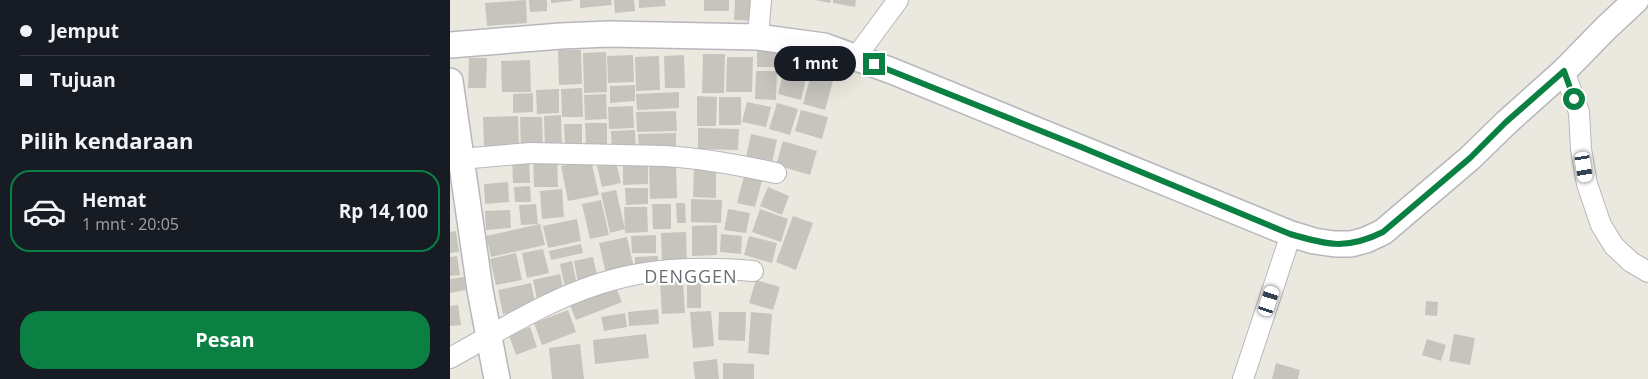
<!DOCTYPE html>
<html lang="id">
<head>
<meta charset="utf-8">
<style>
  :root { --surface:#171b24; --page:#242831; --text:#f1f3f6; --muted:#9ea1a6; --line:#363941; --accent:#0b8043 }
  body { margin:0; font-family:"Open Sans",sans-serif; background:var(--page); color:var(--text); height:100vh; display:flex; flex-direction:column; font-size:19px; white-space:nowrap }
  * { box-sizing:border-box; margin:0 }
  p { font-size:16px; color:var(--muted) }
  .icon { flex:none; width:28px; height:28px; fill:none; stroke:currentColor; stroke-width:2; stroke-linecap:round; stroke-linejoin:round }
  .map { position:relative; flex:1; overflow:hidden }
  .sheet { display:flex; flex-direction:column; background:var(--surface); width:450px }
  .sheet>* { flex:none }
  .guide { display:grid; align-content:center; height:110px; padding:0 20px; background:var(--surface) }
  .end { position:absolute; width:22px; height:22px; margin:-11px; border:6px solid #0b8043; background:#fff; box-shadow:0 0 0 2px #fff }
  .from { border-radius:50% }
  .bubble { position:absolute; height:35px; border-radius:18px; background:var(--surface); box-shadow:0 5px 20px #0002; font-size:16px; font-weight:700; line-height:35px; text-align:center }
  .car { position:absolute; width:15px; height:30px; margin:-15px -8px; border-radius:6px; box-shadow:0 0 4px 1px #0007; background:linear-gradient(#fff 24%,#345 0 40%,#fff 0 76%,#345 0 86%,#fff 0) }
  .guide b { display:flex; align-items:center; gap:18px; height:48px; font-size:19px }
  .guide b+b { border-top:1px solid var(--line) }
  .guide i { width:12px; height:12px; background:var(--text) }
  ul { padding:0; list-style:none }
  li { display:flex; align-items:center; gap:15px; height:82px; margin:0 10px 8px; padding:0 10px; border:2px solid transparent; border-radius:20px }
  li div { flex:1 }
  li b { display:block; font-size:19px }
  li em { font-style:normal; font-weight:700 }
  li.current { border-color:var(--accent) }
  li>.icon { width:45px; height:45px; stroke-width:1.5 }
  h2 { padding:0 20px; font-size:22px; line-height:60px }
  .cta { display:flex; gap:10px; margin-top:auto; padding:10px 20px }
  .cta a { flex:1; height:58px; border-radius:20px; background:var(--accent); color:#fff; font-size:20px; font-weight:700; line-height:58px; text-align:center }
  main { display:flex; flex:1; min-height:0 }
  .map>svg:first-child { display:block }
  .building { fill:#c6c4bd }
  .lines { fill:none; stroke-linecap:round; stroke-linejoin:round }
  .minor-casing { stroke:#b5b7bc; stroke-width:22 }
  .tertiary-casing { stroke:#b5b7bc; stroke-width:28 }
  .minor { stroke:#fff; stroke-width:20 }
  .tertiary { stroke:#fff; stroke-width:25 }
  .route { stroke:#0b8043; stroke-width:6 }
  .labels { text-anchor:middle; stroke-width:4.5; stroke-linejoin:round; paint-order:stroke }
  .quarter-label { font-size:18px; letter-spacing:1px; fill:#696d72; stroke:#fff }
</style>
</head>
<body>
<main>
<section class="sheet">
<div class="guide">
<b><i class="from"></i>Jemput</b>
<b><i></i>Tujuan</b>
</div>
<h2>Pilih kendaraan</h2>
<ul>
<li class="current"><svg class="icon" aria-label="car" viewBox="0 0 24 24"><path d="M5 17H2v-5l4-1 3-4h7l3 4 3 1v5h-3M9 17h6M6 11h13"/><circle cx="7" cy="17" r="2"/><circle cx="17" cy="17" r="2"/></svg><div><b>Hemat</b><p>1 mnt · 20:05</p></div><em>Rp 14,100</em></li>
</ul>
<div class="cta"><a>Pesan</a></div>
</section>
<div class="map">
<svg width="1198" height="379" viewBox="0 0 1198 379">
  <rect width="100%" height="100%" fill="#ebe9df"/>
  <path class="building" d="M76,0L77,23L37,26L35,3Z
    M79,0H97V11L80,12Z
    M101,0H122V1L101,3Z
    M130,0H161L162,5L130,8Z
    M164,0H184L185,11L165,13Z
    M189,0H215L216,6L189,8Z
    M254,0H279V11H254Z
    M285,0H307V21L284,20Z
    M365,0H381L380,3Z
    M383,0H406L405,7L383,3Z
    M108,50H131L132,84L109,85Z
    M307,51L329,52L328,67H307Z
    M156,52L157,92L134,93L133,53Z
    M338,52L361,58L351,100L328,94Z
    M253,54H275L274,93H252Z
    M183,55L184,82L158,83L157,56Z
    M234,55L235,88H215L214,56Z
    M209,56L210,90L186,91L185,57Z
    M277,57H303L302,92H276Z
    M19,58H37L36,88H18Z
    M80,60L81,92H52L51,61Z
    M306,71H327L326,100L305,99Z
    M362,71L384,77L375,110L353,104Z
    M185,85V101L160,103V86Z
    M132,88L133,117H112L111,89Z
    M109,89V113L87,114L86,90Z
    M229,92V108L187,110L186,94Z
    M83,93V112L63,113V94Z
    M156,94L157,119L135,120L134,95Z
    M247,96L267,97L266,126H247Z
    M269,97H291V125H269Z
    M297,102L321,107L316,127L292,122Z
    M327,103L348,109L340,135L319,129Z
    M183,106L184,128L159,129L158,107Z
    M351,110L378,117L372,139L345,131Z
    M226,111L227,131L187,132L186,112Z
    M111,115L112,148L95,149L94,116Z
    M68,116L69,148L34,149L33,117Z
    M70,117H92L93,148L71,149Z
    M135,123H157V145L136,146Z
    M114,124H132V145H115Z
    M248,128L289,129L288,150L248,149Z
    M185,130L186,153H162L161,131Z
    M226,133V152L189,153L188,134Z
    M301,134L327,140L322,163L296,157Z
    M333,141L367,151L360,175L326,165Z
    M107,155L108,187H84L83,156Z
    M79,157L80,183H63L62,158Z
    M141,160L149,195L118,201L111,166Z
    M198,161V184L173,185V162Z
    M166,162L171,183L152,187L147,166Z
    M226,162L227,198L200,199L199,163Z
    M244,165L266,166V198L243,197Z
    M295,173L313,177L305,207L287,203Z
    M58,182L59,202L35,204L34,184Z
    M80,186L81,202H65L64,187Z
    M318,187L339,196L332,215L310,206Z
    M175,188H198V204L176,205Z
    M112,189L114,217L92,219L90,191Z
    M166,190L175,229L160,233L151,193Z
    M241,199L272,200L271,223L241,222Z
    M151,200L159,235L140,239L132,204Z
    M226,203H235L236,223H227Z
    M86,204L88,224L71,225L69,205Z
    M202,204H221V229H203Z
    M174,207H197L198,232L175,233Z
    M278,209L300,213L296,233L274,230Z
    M310,209L338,219L331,242L302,232Z
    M60,210L61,228L36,230L35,211Z
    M343,216L363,223L346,270L326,262Z
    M127,219L131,241L98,248L93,226Z
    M90,224L95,245L41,257L36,236Z
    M267,225V255L242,256V226Z
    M6,231L9,252L0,253V232Z
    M236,232L237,263L212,264L211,233Z
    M271,234L292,236L291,254L270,252Z
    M206,235V253H182L181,236Z
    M299,236L327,243L322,263L294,255Z
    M177,237L184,268L156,274L149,243Z
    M131,244L133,253L101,260L99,251Z
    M93,249L99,273L77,278L72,253Z
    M66,253L72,280L46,285L40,259Z
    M7,256L10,275L0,276V257Z
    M208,256V269L185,270V257Z
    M143,257L148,279L128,283L124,261Z
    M122,261L128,289L116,292L110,264Z
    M110,274L114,293L87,299L83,280Z
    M237,274H251V308H237Z
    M14,277L16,290L0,293V279Z
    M233,280L235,313L212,314L210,282Z
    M306,280L330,287L323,310L299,303Z
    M81,283L86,307L53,314L48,290Z
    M165,285L172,302L126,320L119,303Z
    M976,301L988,302L987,316L975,315Z
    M8,305L11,325L0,326V306Z
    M208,309L209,324L179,326L178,312Z
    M118,310L126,332L92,345L84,323Z
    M261,311L264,346L243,348L240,312Z
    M269,312H296L295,341L268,340Z
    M301,312L322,314L319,355L298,353Z
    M175,313L177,327L154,331L151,317Z
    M80,327L87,347L66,355L59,335Z
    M196,334L199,358L145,364L143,340Z
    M1004,334L1025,338L1020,365L999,361Z
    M977,339L996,345L991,361L972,355Z
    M130,344L134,379H102L99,348Z
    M267,359L269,379H245L243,362Z
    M273,363L304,364V379H273Z
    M826,363L850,370L848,379H822Z"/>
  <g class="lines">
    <g class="minor-casing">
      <path id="minor" d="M308,37L311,0
        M406,57L448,0
        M1114,71L1129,112L1131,149L1137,184L1151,225L1164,246L1181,262L1198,272
        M10,159L80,153L215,156C253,158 289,165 326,173
        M0,358C53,329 106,294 166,279C210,267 257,267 303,271
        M793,379L841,234"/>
    </g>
    <g class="tertiary-casing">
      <path id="tertiary" d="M0,45L111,36L159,34L308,37L374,46L442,71L841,234L864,241L885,244H901L916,240L933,232L1020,158L1057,122L1114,71L1156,28L1186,0
        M0,81L30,290L47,379"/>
    </g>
    <use href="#minor" class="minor"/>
    <use href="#tertiary" class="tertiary"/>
  </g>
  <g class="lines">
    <path class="route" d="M424,64L631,147L840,234C877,245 897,250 933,232L1020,158L1056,122L1114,71L1124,99"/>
  </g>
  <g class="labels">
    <g class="quarter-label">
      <text x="241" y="283">DENGGEN</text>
    </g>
  </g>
</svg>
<i class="end from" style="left:1124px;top:99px"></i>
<i class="end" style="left:424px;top:64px"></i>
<div class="bubble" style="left:324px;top:46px;width:82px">1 mnt</div>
<i class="car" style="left:1134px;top:167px;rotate:171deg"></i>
<i class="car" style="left:819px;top:301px;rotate:18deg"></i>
</div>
</main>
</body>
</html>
